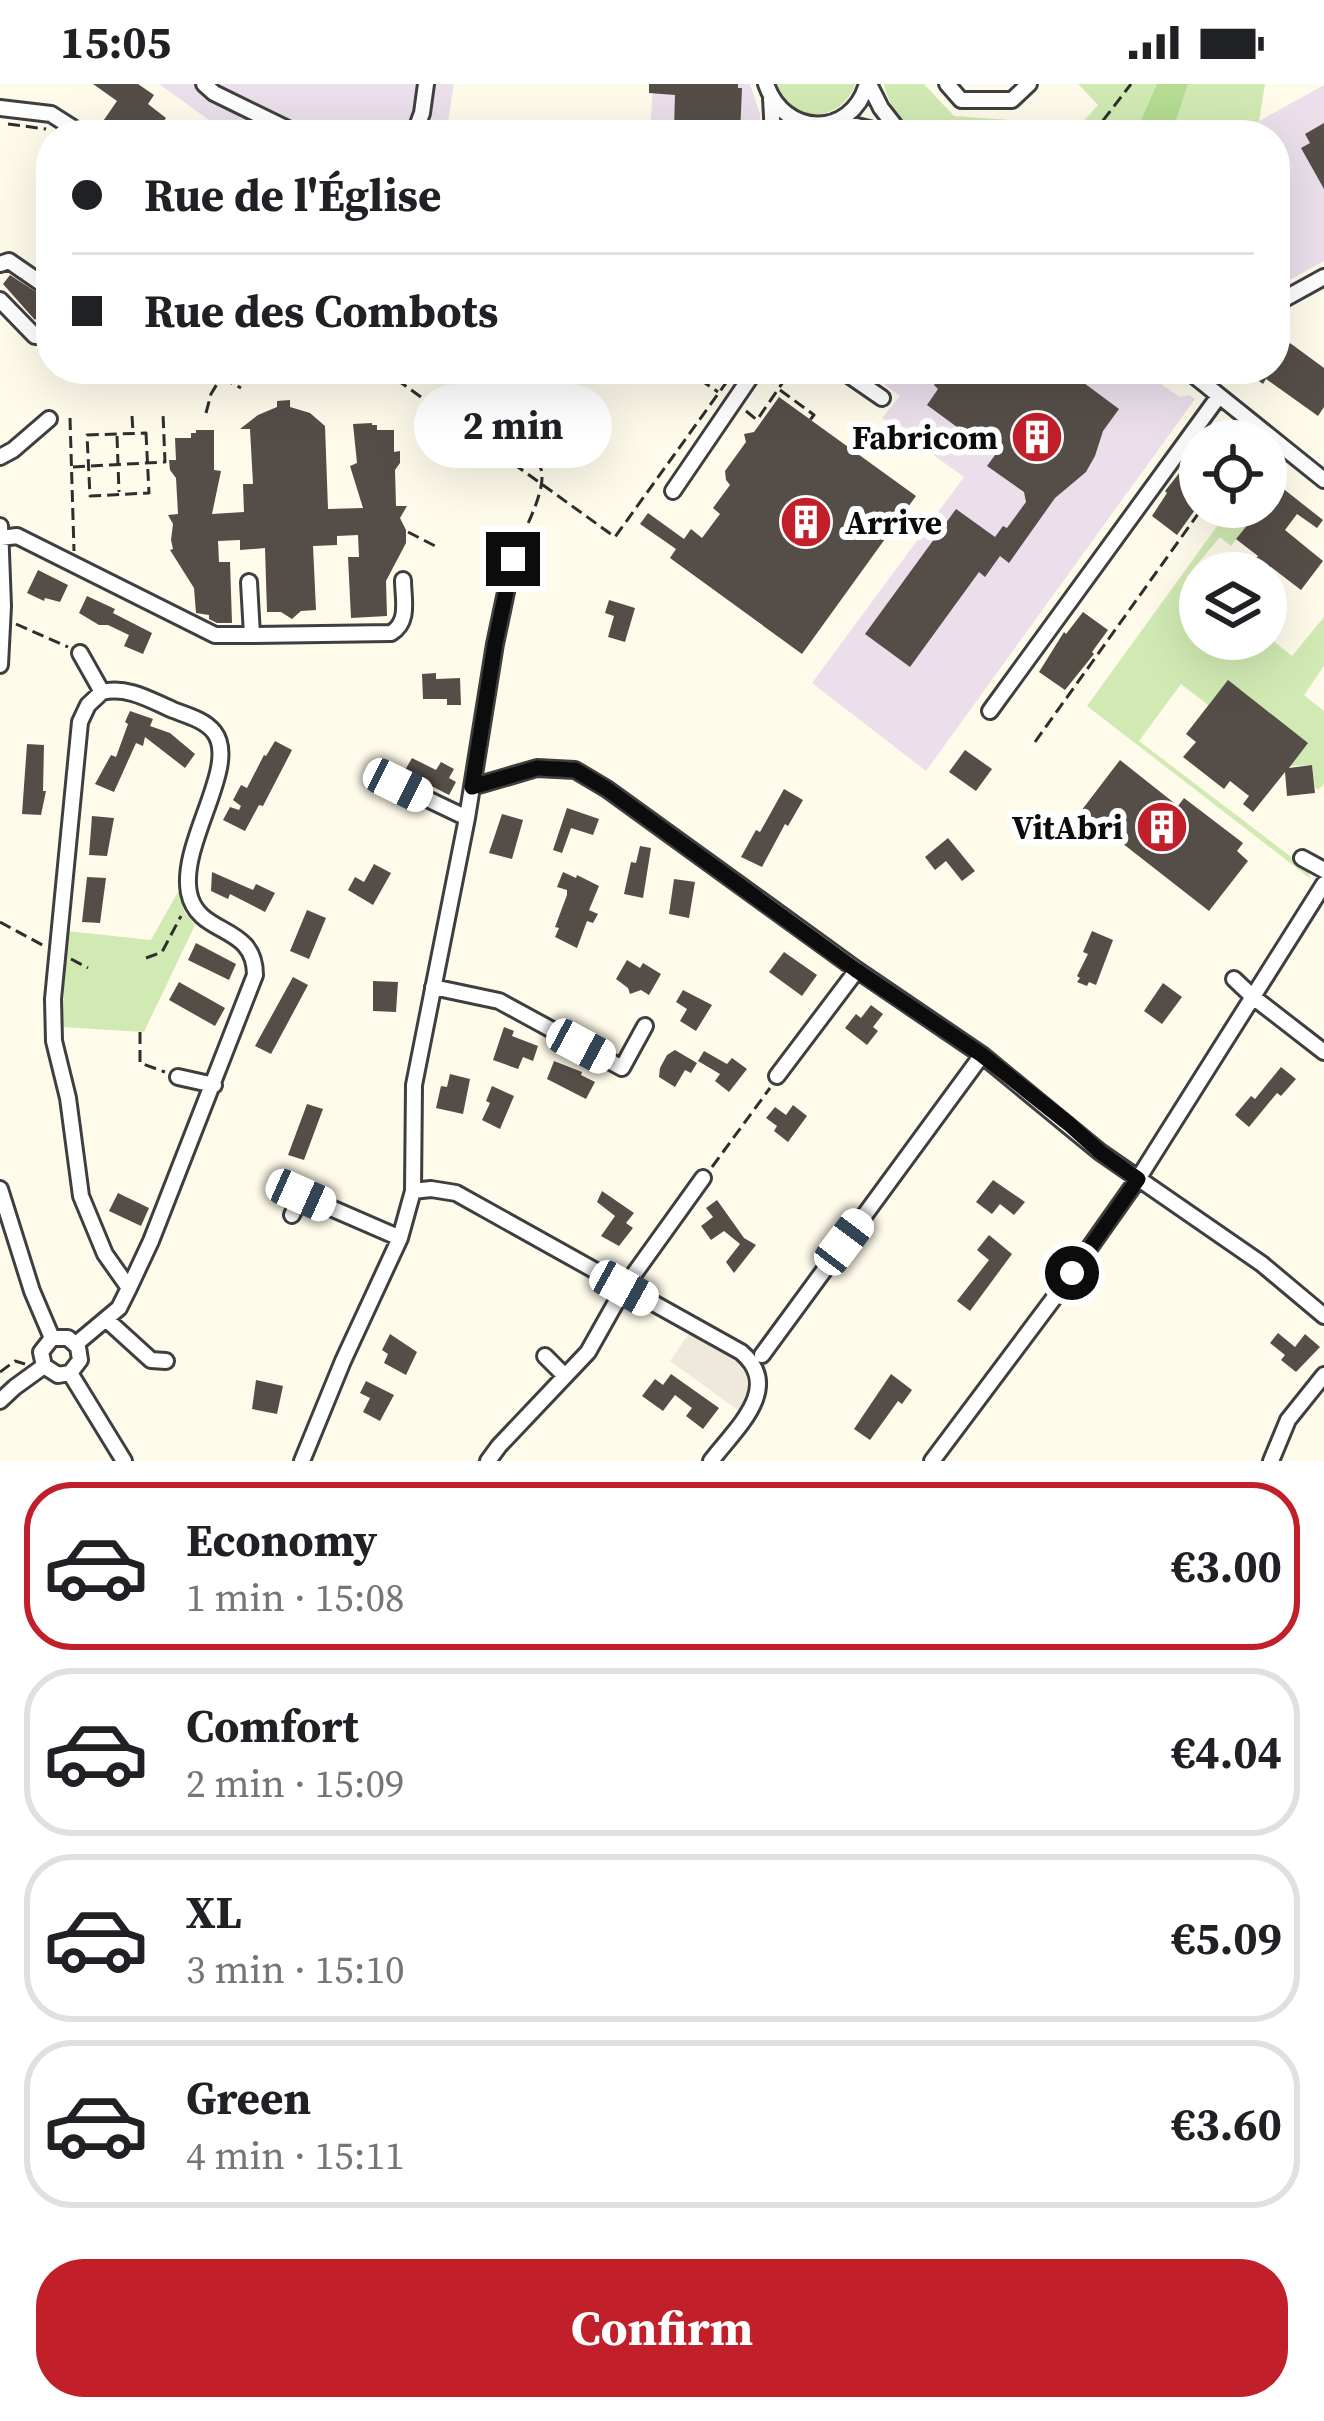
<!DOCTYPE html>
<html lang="en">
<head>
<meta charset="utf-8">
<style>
  :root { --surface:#fff; --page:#f6f6f6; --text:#202124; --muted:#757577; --line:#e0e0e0; --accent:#c11f2a }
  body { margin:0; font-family:"Source Serif 4",serif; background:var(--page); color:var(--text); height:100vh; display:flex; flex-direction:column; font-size:45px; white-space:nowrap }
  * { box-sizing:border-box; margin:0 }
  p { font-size:39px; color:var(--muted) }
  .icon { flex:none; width:66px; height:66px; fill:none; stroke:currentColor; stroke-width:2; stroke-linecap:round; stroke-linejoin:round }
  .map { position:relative; height:1377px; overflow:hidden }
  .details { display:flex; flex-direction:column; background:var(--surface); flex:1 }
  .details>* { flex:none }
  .hud { position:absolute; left:36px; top:36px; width:1254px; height:264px; border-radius:48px; box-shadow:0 12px 48px #0002; display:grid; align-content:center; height:264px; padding:0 36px; background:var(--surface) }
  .fabs { position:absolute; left:1179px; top:336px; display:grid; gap:24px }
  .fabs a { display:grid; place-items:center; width:108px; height:108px; border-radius:50%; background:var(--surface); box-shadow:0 12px 48px #0002; font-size:60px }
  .end { position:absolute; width:54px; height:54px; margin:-27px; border:15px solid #0c0c0c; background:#fff; box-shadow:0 0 0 6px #fff }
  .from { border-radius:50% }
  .bubble { position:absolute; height:84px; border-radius:42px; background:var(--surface); box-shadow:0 12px 48px #0002; font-size:39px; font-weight:700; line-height:84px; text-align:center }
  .car { position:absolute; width:36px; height:72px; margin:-36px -18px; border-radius:15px; box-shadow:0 0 9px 3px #0007; background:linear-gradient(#fff 24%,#345 0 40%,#fff 0 76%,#345 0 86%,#fff 0) }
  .hud b { display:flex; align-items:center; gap:42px; height:114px; font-size:45px }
  .hud b+b { border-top:3px solid var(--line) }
  .hud i { width:30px; height:30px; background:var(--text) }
  ul { padding:21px 0 0; list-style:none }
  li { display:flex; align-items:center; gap:36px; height:168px; margin:0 24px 18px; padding:0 12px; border:6px solid var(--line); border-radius:48px }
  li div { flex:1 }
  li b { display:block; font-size:45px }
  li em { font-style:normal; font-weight:700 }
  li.active { border-color:var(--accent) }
  li>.icon { width:108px; height:108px; stroke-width:1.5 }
  .button { display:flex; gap:24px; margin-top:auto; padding:24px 36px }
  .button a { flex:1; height:138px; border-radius:48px; background:var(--accent); color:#fff; font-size:48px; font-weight:700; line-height:138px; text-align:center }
  .status { display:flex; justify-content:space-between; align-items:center; height:84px; padding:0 60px; background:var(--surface); direction:ltr }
  .status svg { height:33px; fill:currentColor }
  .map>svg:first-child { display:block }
  .industrial { fill:#eadfeb }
  .green { fill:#d1eab3 }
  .forest { fill:#b5dc92 }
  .plaza { fill:#eee9da }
  .building { fill:#554d48 }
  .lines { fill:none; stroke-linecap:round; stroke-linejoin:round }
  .minor-casing { stroke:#3f3f3f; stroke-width:20 }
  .path { stroke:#2e2e2e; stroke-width:3; stroke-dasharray:12 6; stroke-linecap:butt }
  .minor { stroke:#fff; stroke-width:14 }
  .route { stroke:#0c0c0c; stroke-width:15 }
  .labels { text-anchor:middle; stroke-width:12; stroke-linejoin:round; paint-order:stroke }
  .poi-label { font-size:33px; font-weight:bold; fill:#0c0c0c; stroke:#fff; text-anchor:end }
</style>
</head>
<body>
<div class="status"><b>15:05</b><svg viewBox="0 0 49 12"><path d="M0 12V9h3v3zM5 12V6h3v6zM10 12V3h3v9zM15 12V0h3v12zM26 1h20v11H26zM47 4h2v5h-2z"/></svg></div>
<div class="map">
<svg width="1324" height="1377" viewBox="0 0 1324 1377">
  <rect width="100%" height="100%" fill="#fffbeb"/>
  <path class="industrial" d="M159,0H454L446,51H230Z
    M653,0H750L760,30V51H650Z
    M1324,1V177L1275,204V51H1234Z
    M863,285H1159L1163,291L1161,300L1180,313L1189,311L1195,315L926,687L812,599L964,393L882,334L900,312Z"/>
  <path class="green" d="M776,0H856C839,40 793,41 776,0Z
    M884,0H924L954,32L1080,41L1098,21L1078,0H1157L1134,51H918C901,37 888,21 884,0Z
    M1188,0H1265L1259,37L1234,51H1170Z
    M1271,422L1259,426L1231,462L1220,453L1190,489L1200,498V555H1266V551L1292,572L1324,533V582L1304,611L1324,627V700L1318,706L1315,703L1312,681L1290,682L1307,659L1228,597L1208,621L1181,600L1139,657L1307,785L1311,795L1087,622L1231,423Z
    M179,806L184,827L195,841L144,948L62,943L67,847L151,856Z"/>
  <path class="forest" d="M1157,0H1188L1171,51H1134Z"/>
  <path class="plaza" d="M690,1248L744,1279L750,1293V1306L739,1327L670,1277Z"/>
  <path class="building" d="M93,0H138L154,11L148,20L166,34L162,40L175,51H104L97,46L117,17Z
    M649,0H738V4H742L740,51H693V46L674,45L675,11L649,9Z
    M1324,39V105L1301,64L1310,59L1305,50Z
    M10,191L50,217L35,236L3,200Z
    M1290,259L1324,284V323L1318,332L1266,295L1263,300L1242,285H1275V280Z
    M946,285H1088L1080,296L1119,325L1103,347L1095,372L1086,388L1055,414L1009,479L1000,472L985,493L979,488L910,583L865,550L956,425L995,453L1003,442L1007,444L1026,418L1024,408L987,382L995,371L927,321L938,305L934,301Z
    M779,313L916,412L802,570L670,474L676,465L640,440L648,429L684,455L691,445L702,454L720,430L713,424L730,401L726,396L725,387L746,358L744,350L754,348Z
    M290,316V323L310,329L325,342L328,425L363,424L350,382L357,379L353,340L372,339V341H377V346H394V368L400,367V379L395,386L396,422H407L400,434L406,446V459L386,497L387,532L351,534L348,473H359L358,451L337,452V461L313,462L316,526L301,527L292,535L281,528H267L265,464L240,466V456L218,457L219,478H230L232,539H217L209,535V531L196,529L194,504L170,466L173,465L171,456L173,440L168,431L178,430L176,394L170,386L169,376H176L175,354H191V349H196V346H214V386L221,387L212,430L244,428L243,400H253L250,345H240L258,331L277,323V317Z
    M1200,363V419L1177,451L1152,432L1167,409L1165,407Z
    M1276,399L1323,436L1317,444L1297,430L1285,446L1323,477L1301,506L1271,483L1267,488L1253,477L1258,472L1236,455L1262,423H1266V412Z
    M38,486L68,501L60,518L45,514L44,517L27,509Z
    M87,512L115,525L113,529L152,549L143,570L124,562L129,551L108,541H99L79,529Z
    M609,516L635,524L625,558L608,553L614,532L605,529Z
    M1083,528L1108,546L1092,568L1094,570L1065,606L1039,588L1064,548L1066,550Z
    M436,589V595L460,594L461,621H447V615H423L422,590Z
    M1228,596L1308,659L1289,684L1312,681L1315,709L1287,712L1285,688L1253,728L1243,720L1249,712L1230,697L1224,705L1183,673L1196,658L1186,650Z
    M130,627L153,635L150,642L170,649L195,670L185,684L145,653L143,662L136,659L114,708L95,700L111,671L116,673L128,640L125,638Z
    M275,657L292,666L263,722L259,721L245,747L223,736L230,723L239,726L241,722L233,716L241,701L247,704L264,671L266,672Z
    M27,660L44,661L43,707H46L41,731L22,730Z
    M965,666L992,685L976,707L949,688Z
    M412,674L436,686L441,678L454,685L449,694L456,698L449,711L404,688Z
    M1120,676L1178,722L1184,714L1243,759L1237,767L1248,777L1209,827L1081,727Z
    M784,705L803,716L788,742L785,740L762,783L741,773L756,746L760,748Z
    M567,724L599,735L593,751L571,744L562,769L553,766Z
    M502,730L523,736L512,775L489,769Z
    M92,732L114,734L107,772L89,771Z
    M948,754L975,787L962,797L946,777L935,786L925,773Z
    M640,762L651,764L643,814L624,810L631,778L636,779Z
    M374,780L391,789L373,821L348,806L355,793L364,798Z
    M212,788L253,806L256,800L275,809L265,828L230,810L228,815L211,807Z
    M563,788L576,794L577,791L599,802L589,826L598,830L593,839L587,837L577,864L555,853L559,844L555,843L567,811V806L557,803Z
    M87,793L106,794L100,839L82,838Z
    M674,795L695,798L689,834L669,830Z
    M307,826L326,834L309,875L290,867Z
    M1092,847L1113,856L1096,901L1089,898L1087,902L1077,898L1080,894L1077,892L1088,870L1083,868Z
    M196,859L236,880L229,896L188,876Z
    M784,868L817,891L802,912L769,888Z
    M627,876L640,884L643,879L661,890L649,911L641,906L630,910L628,904L616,895Z
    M293,893L308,901L271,970L255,962Z
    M373,897L398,898L396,928L373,927Z
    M179,898L225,924L215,942L169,916Z
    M1163,899L1182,913L1162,940L1144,927Z
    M683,906L712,921L696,947L680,937L687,925L676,918Z
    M871,921L883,930L873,943L878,947L867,961L845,944L856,930L861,934Z
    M504,943L514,947L512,952L538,962L533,977L523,973L518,985L493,976Z
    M675,966L697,979L691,989L685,986L675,1003L659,993L660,984L667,971Z
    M704,967L727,980L732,974L747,985L729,1008L715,997L720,990L698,977Z
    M554,977L582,988L581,991L595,998L586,1015L547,995Z
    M1281,983L1296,995L1281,1012L1277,1009L1249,1043L1235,1031L1251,1012L1255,1015Z
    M450,990L470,995L463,1030L436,1024L441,1002L447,1003Z
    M492,1002L514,1012L500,1045L482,1036L490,1019L486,1017Z
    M307,1020L323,1025L304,1076L288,1071Z
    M793,1021L807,1032L788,1058L774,1047L777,1042L766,1034L775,1023L786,1031Z
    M993,1096L1025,1118L1014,1131L1000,1120L992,1130L976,1118Z
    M602,1107L634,1129L626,1139L633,1144L619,1162L601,1152L615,1132L597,1118Z
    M118,1109L149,1124L141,1142L109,1127Z
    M717,1116L744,1154L756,1161L734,1189L726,1178L740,1160L724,1147L711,1156L701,1142L713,1133L706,1124Z
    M989,1151L1012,1170L970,1227L957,1217L989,1176L977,1166Z
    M1278,1249L1295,1263L1305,1250L1320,1263L1296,1288L1281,1276L1285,1271L1270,1259Z
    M390,1250L417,1268L406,1291L384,1279L388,1270L382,1266Z
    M671,1290L719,1324L703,1345L686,1332L692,1324L675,1311L663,1327L642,1312L655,1295L663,1301Z
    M891,1290L912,1306L902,1320L898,1317L870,1356L854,1345Z
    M256,1296L283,1302L277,1330L252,1325Z
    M366,1297L394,1311L380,1337L363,1328L370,1314L360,1309Z"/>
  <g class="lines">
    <g class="minor-casing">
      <path id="minor" d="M204,0L214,9L300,51
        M766,0C784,53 851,55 867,0
        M869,0L881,24L902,51
        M947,0L961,16H1012L1029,0
        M771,14L773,51
        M0,24L51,30L84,51
        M836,37L869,45L881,51
        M414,51L422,29L426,0
        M0,180L9,177L51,206
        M0,216L35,252H41L51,240
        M1275,220L1324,193
        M840,285L882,314
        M1186,285L1324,396
        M0,373L13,366L49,335
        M673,407L756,285
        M0,442L3,522L0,581
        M1,454L17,452L215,551H252L249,498
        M252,551L391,549C410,538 403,515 403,496
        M80,569L102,608
        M102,608L88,621L80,638L53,915L54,957L68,1014L81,1112L105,1170L129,1204
        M990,627L1219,312
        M398,701L467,734
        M472,703L537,684L575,686L607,705L857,886L982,971L1100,1068L1262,1180L1324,1232
        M1302,774L1324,786
        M1234,895L1253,913L1324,968
        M433,903L499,917L622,984L645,942
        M777,992L857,886
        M178,993L214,1001
        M0,1105L32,1207L52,1254
        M413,1107L431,1105L456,1109L741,1268C784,1304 735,1345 711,1377
        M292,1131L301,1111L400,1154
        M107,1236L151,1276L166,1277
        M52,1254L41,1268L44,1282L58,1291L70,1289
        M52,1254H68L78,1263L80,1276L70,1289
        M76,1260L119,1224L129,1204L151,1157L255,891C255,839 198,853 189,809C179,759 240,681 214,648C205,636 186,631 173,626C150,616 128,602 102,608
        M762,1271L982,971
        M545,1272L565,1292
        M70,1289L124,1377
        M0,1317L15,1303L44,1282
        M302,1377L343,1277L400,1154L408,1125L413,1107L414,1001L467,734L495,560L513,475
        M488,1377L499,1362L588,1268L624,1204L703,1094
        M932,1377L1054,1214L1138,1095L1324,800
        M1271,1377L1288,1336L1324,1291"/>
    </g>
    <path class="path" d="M8,40L46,45
      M1092,51L1131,0
      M206,285L241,304
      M382,285L615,453L736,285
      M685,285L718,308
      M780,306L814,331L810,336
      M746,327L757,336L792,285
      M206,329L211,310L226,285
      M132,332L133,348
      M70,334L74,467
      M146,349L149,409L90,412L87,351Z
      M117,352L119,408
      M479,353L486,344H490C505,354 527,365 538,379C552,396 526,442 518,462
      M73,383L165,378L163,330
      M408,448L439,464
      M16,540L68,563
      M1035,658L1203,423
      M0,838L46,863
      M146,874L162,868L181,832
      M71,875L88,884
      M140,948V979L165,988
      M712,1083L770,1004
      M0,1288L15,1277L25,1280"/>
    <use href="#minor" class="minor"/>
  </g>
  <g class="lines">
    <path class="route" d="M513,475L495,560L472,703L537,684L575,686L607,705L856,886L982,971L1069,1040L1100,1068L1138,1095L1072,1189"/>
  </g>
  <defs>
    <g id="building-disc" transform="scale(2.7)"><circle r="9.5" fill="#c11f2a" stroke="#fff"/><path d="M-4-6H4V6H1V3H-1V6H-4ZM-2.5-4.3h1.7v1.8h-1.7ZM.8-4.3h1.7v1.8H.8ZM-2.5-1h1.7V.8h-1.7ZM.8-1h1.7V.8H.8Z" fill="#fff"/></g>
  </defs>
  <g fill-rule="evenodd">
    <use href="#building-disc" x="1037" y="353"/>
    <use href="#building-disc" x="806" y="438"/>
    <use href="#building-disc" x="1162" y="743"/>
  </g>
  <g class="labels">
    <g class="poi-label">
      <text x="998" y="365">Fabricom</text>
      <text x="845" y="450" text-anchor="start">Arrive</text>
      <text x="1123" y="755">VitAbri</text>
    </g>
  </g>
</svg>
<div class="fabs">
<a><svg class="icon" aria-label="locate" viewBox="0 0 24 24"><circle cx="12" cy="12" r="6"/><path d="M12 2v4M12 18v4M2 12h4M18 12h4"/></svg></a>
<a><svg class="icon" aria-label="layers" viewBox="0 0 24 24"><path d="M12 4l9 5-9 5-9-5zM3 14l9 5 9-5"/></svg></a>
</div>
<i class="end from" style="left:1072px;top:1189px"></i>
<i class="end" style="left:513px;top:475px"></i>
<div class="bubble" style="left:414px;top:300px;width:198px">2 min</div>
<i class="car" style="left:398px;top:701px;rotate:116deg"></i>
<i class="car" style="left:581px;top:962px;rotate:118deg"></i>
<i class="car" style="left:301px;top:1111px;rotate:114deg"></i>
<i class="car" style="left:844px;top:1158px;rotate:37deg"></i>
<i class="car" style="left:624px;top:1204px;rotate:119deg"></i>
<div class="hud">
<b><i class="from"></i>Rue de l'Église</b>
<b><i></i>Rue des Combots</b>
</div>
</div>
<section class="details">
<ul>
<li class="active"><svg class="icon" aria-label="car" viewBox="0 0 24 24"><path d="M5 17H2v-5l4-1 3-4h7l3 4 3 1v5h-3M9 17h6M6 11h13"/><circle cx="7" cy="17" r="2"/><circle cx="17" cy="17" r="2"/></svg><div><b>Economy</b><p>1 min · 15:08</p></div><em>€3.00</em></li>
<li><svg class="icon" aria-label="car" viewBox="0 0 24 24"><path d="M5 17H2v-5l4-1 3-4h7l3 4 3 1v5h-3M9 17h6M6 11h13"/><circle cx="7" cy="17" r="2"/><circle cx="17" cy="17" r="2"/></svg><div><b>Comfort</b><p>2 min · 15:09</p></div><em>€4.04</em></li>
<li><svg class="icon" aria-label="car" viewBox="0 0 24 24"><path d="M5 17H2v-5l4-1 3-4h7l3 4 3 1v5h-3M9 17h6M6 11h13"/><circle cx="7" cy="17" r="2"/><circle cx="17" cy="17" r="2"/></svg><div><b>XL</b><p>3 min · 15:10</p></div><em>€5.09</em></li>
<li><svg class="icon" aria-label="car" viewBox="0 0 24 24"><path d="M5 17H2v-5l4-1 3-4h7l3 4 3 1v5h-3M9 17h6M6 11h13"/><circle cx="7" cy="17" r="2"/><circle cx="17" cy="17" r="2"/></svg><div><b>Green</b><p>4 min · 15:11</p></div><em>€3.60</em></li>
</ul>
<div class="button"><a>Confirm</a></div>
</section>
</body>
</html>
